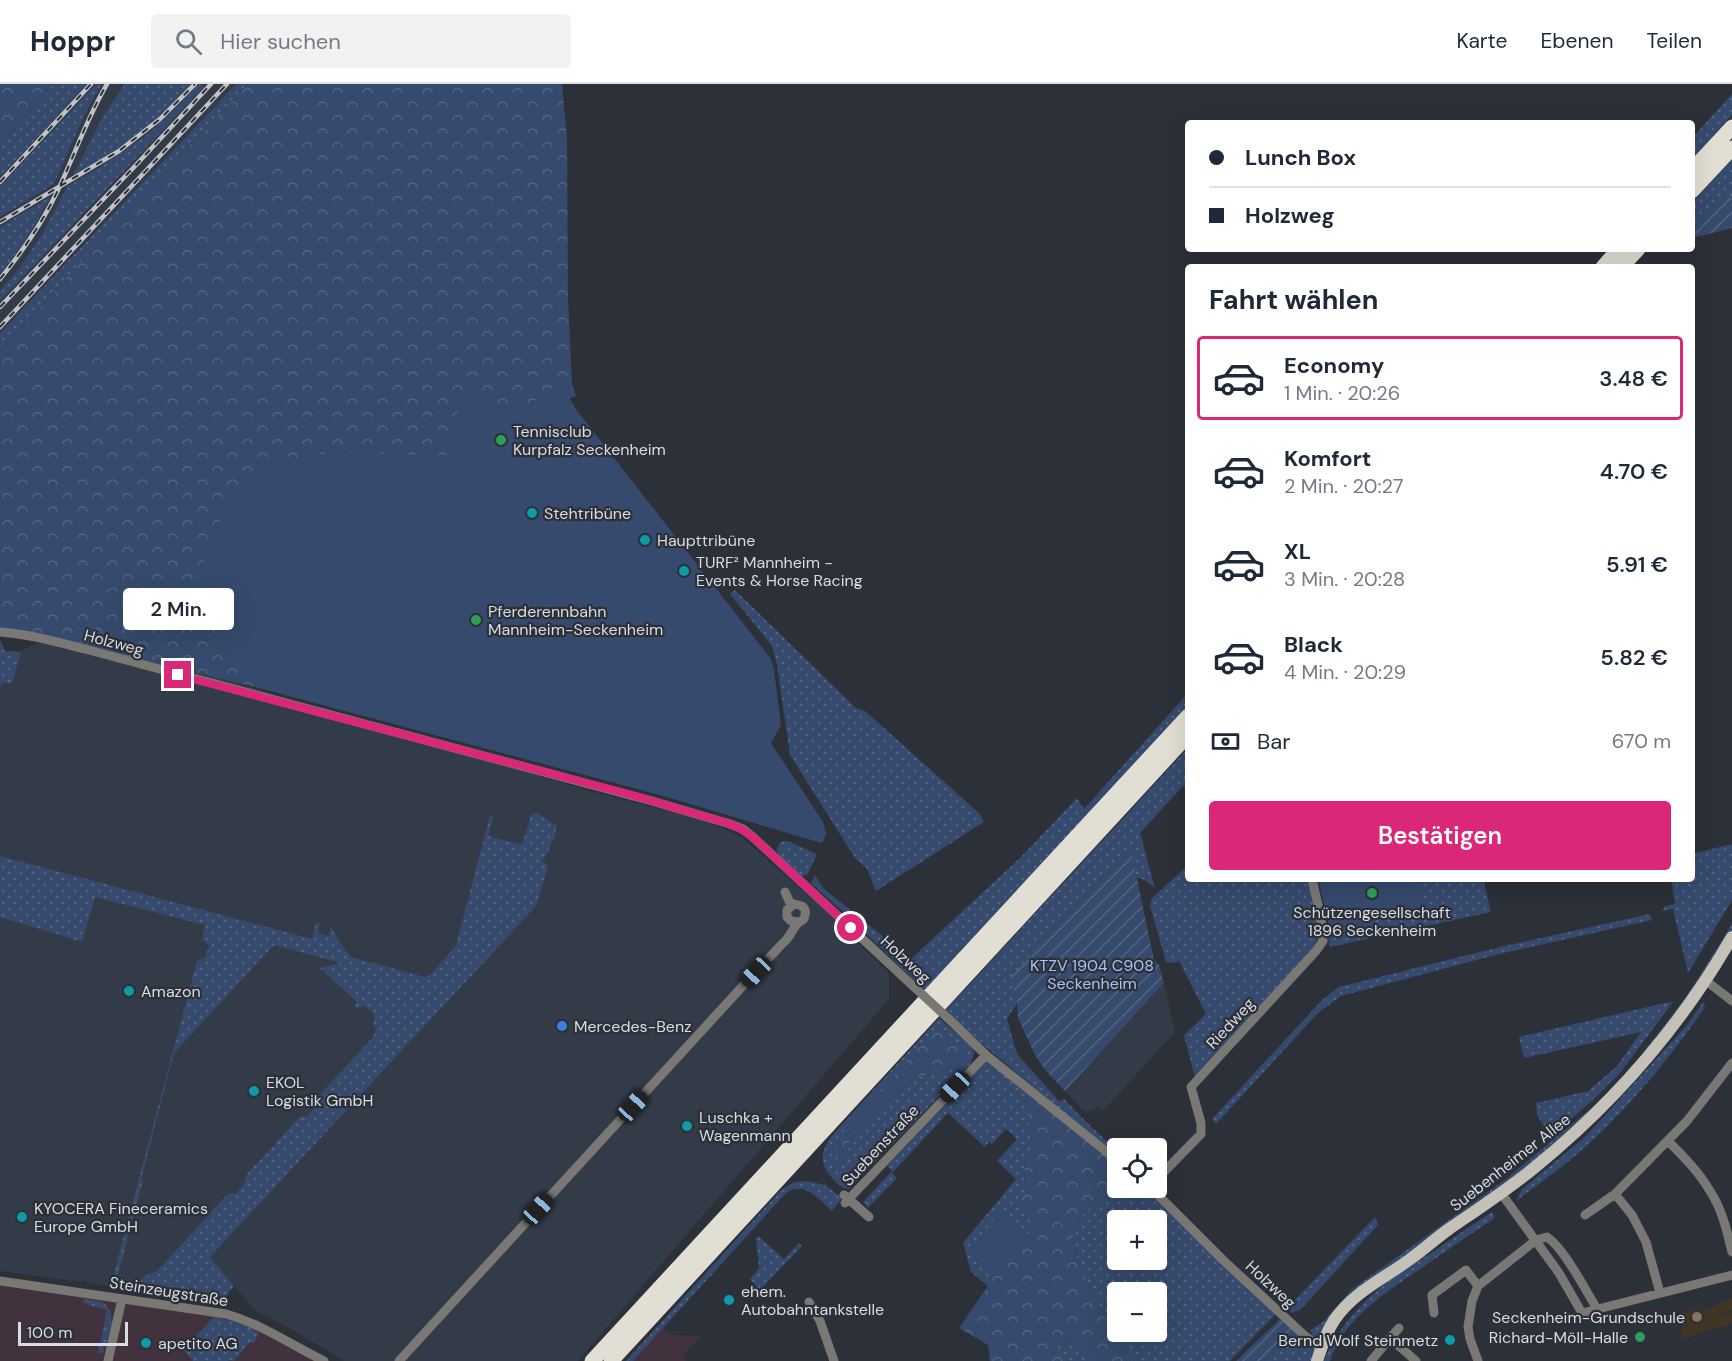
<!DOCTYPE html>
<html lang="de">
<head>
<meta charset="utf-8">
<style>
  :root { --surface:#fff; --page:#f2f2f3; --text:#1f2937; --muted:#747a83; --line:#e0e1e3; --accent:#db2777 }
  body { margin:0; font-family:"DM Sans",sans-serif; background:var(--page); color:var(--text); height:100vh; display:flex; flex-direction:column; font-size:22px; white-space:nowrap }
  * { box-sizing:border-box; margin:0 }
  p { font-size:20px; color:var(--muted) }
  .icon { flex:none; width:33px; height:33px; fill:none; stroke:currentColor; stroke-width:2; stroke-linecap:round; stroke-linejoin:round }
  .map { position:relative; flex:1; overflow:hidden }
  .sheet { position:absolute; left:1185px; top:180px; width:510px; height:618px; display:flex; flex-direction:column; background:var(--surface); border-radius:6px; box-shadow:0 6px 24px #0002 }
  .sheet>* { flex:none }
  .guide { position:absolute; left:1185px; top:36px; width:510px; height:132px; border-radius:6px; box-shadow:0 6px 24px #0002; display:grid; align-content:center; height:132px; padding:0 24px; background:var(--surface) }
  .fabs { position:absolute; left:1107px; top:1054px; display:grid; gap:12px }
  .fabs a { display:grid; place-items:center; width:60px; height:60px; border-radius:6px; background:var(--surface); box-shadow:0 6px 24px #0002; font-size:30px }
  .scale { position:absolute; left:18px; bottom:15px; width:110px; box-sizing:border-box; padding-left:6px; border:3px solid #d9dce1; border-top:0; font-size:16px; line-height:21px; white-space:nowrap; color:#d9dce1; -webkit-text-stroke:4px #2c3038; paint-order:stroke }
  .end { position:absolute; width:27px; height:27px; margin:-14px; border:8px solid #db2777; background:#fff; box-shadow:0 0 0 3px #fff }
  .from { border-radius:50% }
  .bubble { position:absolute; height:42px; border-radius:6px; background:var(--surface); box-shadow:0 6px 24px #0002; font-size:20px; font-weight:600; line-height:42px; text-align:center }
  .car { position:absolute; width:18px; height:36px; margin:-18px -9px; border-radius:8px; box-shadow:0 0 4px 2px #0007; background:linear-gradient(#222 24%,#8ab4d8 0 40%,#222 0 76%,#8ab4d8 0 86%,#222 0) }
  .guide b { display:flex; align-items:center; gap:21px; height:57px; font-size:22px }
  .guide b+b { border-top:2px solid var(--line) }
  .guide i { width:15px; height:15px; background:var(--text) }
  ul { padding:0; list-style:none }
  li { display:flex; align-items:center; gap:18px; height:84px; margin:0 12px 9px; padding:0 12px; border:3px solid transparent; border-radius:6px }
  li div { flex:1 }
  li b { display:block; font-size:22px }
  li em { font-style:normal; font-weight:600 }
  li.active { border-color:var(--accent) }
  li>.icon { width:54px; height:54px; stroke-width:1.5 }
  h2 { padding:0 24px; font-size:27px; line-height:72px }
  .pay { display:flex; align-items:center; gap:15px; height:66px; padding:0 24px; font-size:22px }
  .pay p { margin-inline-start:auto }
  .button { display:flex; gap:12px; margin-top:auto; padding:12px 24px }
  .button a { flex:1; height:69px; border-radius:6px; background:var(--accent); color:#fff; font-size:24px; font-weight:600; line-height:69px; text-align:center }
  header { display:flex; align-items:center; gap:36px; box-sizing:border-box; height:84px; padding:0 30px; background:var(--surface); border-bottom:2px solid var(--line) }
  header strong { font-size:28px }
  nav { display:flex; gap:33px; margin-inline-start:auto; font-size:21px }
  .search { width:420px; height:54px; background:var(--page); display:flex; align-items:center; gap:15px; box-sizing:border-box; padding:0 21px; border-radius:6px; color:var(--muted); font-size:22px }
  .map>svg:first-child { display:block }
  .commercial { fill:#42323d }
  .built { fill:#333b48 }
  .education { fill:#3f3626 }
  .grass { fill:url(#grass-dots); fill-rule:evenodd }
  .forest { fill:url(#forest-crowns) }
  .garden { fill:url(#garden-furrows) }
  .pitch { fill:#364a6d }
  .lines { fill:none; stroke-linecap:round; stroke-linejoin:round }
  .minor { stroke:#7a7874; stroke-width:9 }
  .major { stroke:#c4c1b8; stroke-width:12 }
  .highway { stroke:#e1ded3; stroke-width:15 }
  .rail-casing { stroke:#c0c3c8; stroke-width:4.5 }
  .rail { stroke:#2c3038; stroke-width:2; stroke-dasharray:7; stroke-linecap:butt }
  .minor-bridge { stroke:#7a7874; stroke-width:9 }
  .route { stroke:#db2777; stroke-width:8 }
  .leisure-dot { fill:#2e9e5b; stroke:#2c3038; stroke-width:2 }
  .culture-dot { fill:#0f9aa8; stroke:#2c3038; stroke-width:2 }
  .shop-dot { fill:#3f7fe0; stroke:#2c3038; stroke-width:2 }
  .education-dot { fill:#8d6e63; stroke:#2c3038; stroke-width:2 }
  .labels { text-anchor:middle; stroke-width:4.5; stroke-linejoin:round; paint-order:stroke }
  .poi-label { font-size:16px; fill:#d9dce1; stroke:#2c3038; text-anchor:start }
  .street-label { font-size:16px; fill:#d9dce1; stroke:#2c3038 }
  .park-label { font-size:16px; fill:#a6c2f3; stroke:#2c3038 }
</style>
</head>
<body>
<header>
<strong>Hoppr</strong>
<div class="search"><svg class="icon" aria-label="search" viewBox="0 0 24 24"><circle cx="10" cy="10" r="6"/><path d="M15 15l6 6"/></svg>Hier suchen</div>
<nav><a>Karte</a><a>Ebenen</a><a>Teilen</a></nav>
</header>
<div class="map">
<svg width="1732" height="1277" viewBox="0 0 1732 1277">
  <defs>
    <pattern id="grass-dots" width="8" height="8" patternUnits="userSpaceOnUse" patternTransform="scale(1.5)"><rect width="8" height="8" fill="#364a6d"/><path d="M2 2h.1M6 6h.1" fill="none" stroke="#526482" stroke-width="1.8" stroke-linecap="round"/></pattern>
    <pattern id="forest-crowns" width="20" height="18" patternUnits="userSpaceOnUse" patternTransform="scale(1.5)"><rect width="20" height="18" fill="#364a6d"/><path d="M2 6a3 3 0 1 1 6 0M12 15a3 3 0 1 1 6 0" fill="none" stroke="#526482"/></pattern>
    <pattern id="garden-furrows" width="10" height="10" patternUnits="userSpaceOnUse" patternTransform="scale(1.5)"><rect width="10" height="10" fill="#364a6d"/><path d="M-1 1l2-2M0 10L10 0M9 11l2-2" fill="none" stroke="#526482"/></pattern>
  </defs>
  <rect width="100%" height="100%" fill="#2c3038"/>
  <path class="commercial" d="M0,1202L223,1233L244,1239L312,1277H101V1275L99,1277H0Z
    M663,1243L673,1251L702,1252L682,1272L686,1277H633Z"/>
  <path class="built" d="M87,0H96L0,103V93Z
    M102,0H236L0,249V190L12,175L50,113L0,143V133L54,100L85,30Z
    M55,555L217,593L586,706L692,733L720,743L741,753L819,821L889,889V915L578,1277H344L291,1245L256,1227L210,1174L177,1211L99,1201L89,1199L84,1196L81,1198L0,1187V556L5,567L20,568L35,560Z
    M1164,899L1175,948L1103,1027L1098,1022L1093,1027H1084L1065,1007Z"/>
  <path class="education" d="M1732,1214V1226L1711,1235L1732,1228V1239L1714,1246L1713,1244L1684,1255L1680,1245L1696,1238L1682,1243L1678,1232L1699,1223L1701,1228Z"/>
  <path class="grass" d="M53,0H87L0,93V64L17,42Z
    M96,0H102L85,30L54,100L0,133V103Z
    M125,0H192L144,47L99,77L73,92L104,30Z
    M198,0H201L204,3L0,217V207L21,182L41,152L68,102L102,82L147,51L178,22Z
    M236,0H248L97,160L0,268V249Z
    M1732,10V31L1692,75V54Z
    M1732,75V114H1719L1692,140V119Z
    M51,112L25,158L0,190V143Z
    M735,506L856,624L865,627L980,730L984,738L876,807L867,785L855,774L790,671L777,581L772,562L730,510Z
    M0,556L5,567L21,568L12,599H2L0,605Z
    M1188,609V621L978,849L926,908L850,834L811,799L815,791L823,804L911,875L1020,774L1077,714L1084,725Z
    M1188,664V717L1184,701L1140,749L1155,804L1145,796L1133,792L1121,771L1012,893L1017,919L1007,935L1017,970L1059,1017L1064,1015L1085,1037L1117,1067V1073L944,928Z
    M534,729C543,729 547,738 557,741L554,756H552L548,769L542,777L548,782L536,822L210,1173L234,1202L223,1216L140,1206C140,1191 144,1193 157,1187L229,1109L236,1110L244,1100L247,1090L274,1061L276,1062L275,1059L301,1032L307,1033L315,1023L314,1017L373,953L376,945L373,940L375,931L365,922L356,924L354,923L357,918L320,884L341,879L274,861L174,969L141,1095L143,1096L115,1203H113L115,1185L197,877L205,874L209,862L202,855L205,841L95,813L82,858L0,833V772L312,855L316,838L320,839L318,849L329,852L331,843L342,862L351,873L425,893L432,889L456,861L490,732H493L488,752L522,761L531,731Z
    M782,757H788L817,770L808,790L801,793C792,784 767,770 782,757Z
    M1732,760V816L1688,889L1673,825L1662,827L1665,822L1675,820L1671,795H1692V770Z
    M1188,781V795H1308L1318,837L1319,852L1310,870L1195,994L1184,951L1206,930L1179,877L1172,879L1166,878L1150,822L1152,814Z
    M1420,795H1483L1491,828L1330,863L1327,847L1426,824Z
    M1650,830L1652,836L1495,871L1341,912L1318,929L1216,1040L1212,1035L1322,916L1339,903L1500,863Z
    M1732,840V850L1702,898L1676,935L1656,962L1608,1015L1566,1054L1533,1082L1432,1156L1368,1200L1340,1226L1323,1253L1314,1254L1310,1246L1323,1238L1352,1205L1506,1095L1596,1020L1632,983L1688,910Z
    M1673,918L1620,989L1594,1015L1554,1050L1549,1051L1537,1031L1536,1019L1588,1007L1617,982L1641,948L1524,974L1519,953L1665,919Z
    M1703,918L1705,923C1673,970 1636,1015 1595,1054C1571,1077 1543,1097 1516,1117L1521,1106L1586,1052L1687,941Z
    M939,934L973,964L974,969L971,979L849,1105C842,1104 838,1101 833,1095C817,1078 821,1065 835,1048ZM936,946L967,965L962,981L915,994L856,1046L850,1056L845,1077L849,1040Z
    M986,977L1015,997L1027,1007L1025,1015L1033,1064L1024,1077L1025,1106L1035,1142L988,1202L971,1188L963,1159L1016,1095L997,1077L1017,1055L1006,1045L992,1060L989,1058L985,1063L948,1029L892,1089L897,1094L868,1124L863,1118L892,1087L887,1082Z
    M807,1097L825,1101L842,1114L832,1127C819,1115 804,1096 786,1109L633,1277H626L781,1106L795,1098Z
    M1118,1104H1147L1277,1229L1230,1277H1134L1119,1260L1078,1181L1073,1149L1084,1129L1100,1116ZM1118,1137H1156V1176H1118ZM1118,1209H1156V1248H1118Z
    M1492,1128L1495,1134C1472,1149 1449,1165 1426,1181C1392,1204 1343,1234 1330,1277H1324C1336,1245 1367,1212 1395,1192C1407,1183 1421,1176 1434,1167C1453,1154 1472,1141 1492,1128Z
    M1375,1133L1378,1141L1301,1225L1292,1229L1287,1224Z
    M758,1152L784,1175L799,1159L802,1162L760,1206L750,1195L759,1184L756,1154Z
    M84,1215C90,1216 97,1216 103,1219C120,1228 107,1256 103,1269H98L107,1226L83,1219Z
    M214,1233L243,1239L259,1249L254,1259L250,1258L234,1277L230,1276L228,1277H193L183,1266Z
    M1296,1246L1314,1264L1315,1267L1312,1277H1264Z
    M1076,1257L1096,1277H1069L1058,1272V1262Z"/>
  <path class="forest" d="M0,0H53L17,42L0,64Z
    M248,0H562L567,55L568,214L572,300L576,312L546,324L593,423L823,738L826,750L822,759L664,712L267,606L55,555L24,552L7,554L0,552V268L97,160Z
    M936,945L967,965L962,981L915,994L856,1046L850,1056L845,1077L838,1081L834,1077L840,1053L849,1040Z
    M1027,1007L1117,1082L1118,1104L1100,1116L1084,1129L1073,1149L1078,1181L1119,1260L1134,1277H1096L1076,1257L1058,1262V1272L1069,1277H990L988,1261L959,1244L996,1190L1035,1142L1019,1115L1025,1106L1024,1077L1033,1064L1025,1015Z"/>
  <path class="garden" d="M1719,114H1732V144L1692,154V140Z
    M1130,761L1154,876L1159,881L1164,899L1065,1007L1045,986L1034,969L1018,934L1017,919L1011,893Z
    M1282,1233L1296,1246L1264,1277H1236Z"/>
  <path class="pitch" d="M565,295L568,311L575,324L771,575L774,586L781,641L771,659L823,738L826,750L822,759L664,712L267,606C264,603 259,602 255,599C243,589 208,539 204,524C203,518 203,512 202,506C199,478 209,452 224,429C267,359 331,369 403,370C418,370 433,373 448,370L462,311L525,326L529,321Z
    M1318,795H1420L1427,824L1330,846Z
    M1000,1128L1028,1151L996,1190L969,1167Z"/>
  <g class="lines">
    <path class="minor" d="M0,548C29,550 57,558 85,565L652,717L730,740L743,745L754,754L912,901
      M785,808L791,821
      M1705,896L1732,917
      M951,937L986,971L1118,1077
      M1668,1057C1683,1072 1699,1088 1710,1107C1722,1125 1727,1147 1732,1168
      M1156,1096L1201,1050V1039L1191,1003L1316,867L1323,857L1321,834L1312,795
      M1151,1104L1223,1176L1304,1251L1322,1265
      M1501,1109L1559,1189L1582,1229L1732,1191
      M844,1111L869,1133
      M845,1119L986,971
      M1585,1131L1615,1110
      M0,1197L226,1230C262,1240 291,1261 324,1277
      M1660,1209L1646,1158L1632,1131L1615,1110L1687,1037L1732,979
      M809,1218L820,1237L834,1277
      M1434,1229L1432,1211L1466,1186L1478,1202
      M1399,1244L1390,1254L1416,1277
      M108,1277L122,1215
      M399,1277L740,905L782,860C791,853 791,846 798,839C802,835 804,838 805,831C806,826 805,825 802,822L794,820L787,826V833L791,837L798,838
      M1371,1277L1390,1254
      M1478,1277L1470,1255L1468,1243L1472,1217L1478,1202L1536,1156L1547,1153C1564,1164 1586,1207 1597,1225"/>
    <path class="major" d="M1317,1277C1322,1262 1326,1248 1335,1235C1354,1208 1383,1195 1409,1176C1423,1166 1435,1155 1449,1145C1478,1125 1507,1106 1534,1084C1614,1019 1681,942 1732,853"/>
    <path class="highway" d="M1692,86L1732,43
      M1692,107L1732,64
      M1603,183L1619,165
      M1621,183L1638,165
      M592,1277L1188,632
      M611,1277L1188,651"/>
    <g class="rail-casing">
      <path id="rail" d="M0,98L91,0
        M0,138L119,67L160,35L195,0
        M0,195C22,168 43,138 58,106C75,70 87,34 107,0
        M0,223L136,81L211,0
        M0,243L227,0"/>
    </g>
    <use href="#rail" class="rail"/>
    <path class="minor-bridge" d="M912,901L951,937"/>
  </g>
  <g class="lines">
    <path class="route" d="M178,591L632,711L730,740L743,746L754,754L851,844"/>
  </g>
  <g class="leisure-dot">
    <circle cx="501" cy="356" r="6"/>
    <circle cx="476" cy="536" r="6"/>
    <circle cx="1372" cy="809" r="6"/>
    <circle cx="1640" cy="1253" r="6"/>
  </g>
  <g class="culture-dot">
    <circle cx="532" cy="429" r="6"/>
    <circle cx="645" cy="456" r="6"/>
    <circle cx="684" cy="487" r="6"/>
    <circle cx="129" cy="907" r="6"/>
    <circle cx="254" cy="1007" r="6"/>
    <circle cx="687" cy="1042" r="6"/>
    <circle cx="22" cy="1133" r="6"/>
    <circle cx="729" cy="1216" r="6"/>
    <circle cx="1450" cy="1256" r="6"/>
    <circle cx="146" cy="1259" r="6"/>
  </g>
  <circle class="shop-dot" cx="562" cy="942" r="6"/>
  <circle class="education-dot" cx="1697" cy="1233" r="6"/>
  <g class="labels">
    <g class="poi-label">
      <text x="513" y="353">Tennisclub<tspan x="513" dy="18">Kurpfalz Seckenheim</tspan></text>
      <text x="544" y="435">Stehtribüne</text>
      <text x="657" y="462">Haupttribüne</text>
      <text x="696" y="484">TURF² Mannheim -<tspan x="696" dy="18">Events &amp; Horse Racing</tspan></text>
      <text x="488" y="533">Pferderennbahn<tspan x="488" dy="18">Mannheim-Seckenheim</tspan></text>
      <text x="1372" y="834" text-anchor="middle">Schützengesellschaft<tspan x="1372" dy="18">1896 Seckenheim</tspan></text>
      <text x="141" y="913">Amazon</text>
      <text x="574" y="948">Mercedes-Benz</text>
      <text x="266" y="1004">EKOL<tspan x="266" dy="18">Logistik GmbH</tspan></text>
      <text x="699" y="1039">Luschka +<tspan x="699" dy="18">Wagenmann</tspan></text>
      <text x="34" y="1130">KYOCERA Fineceramics<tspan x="34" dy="18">Europe GmbH</tspan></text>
      <text x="741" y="1213">ehem.<tspan x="741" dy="18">Autobahntankstelle</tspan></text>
      <text x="1685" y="1239" text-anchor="end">Seckenheim-Grundschule</text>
      <text x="1628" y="1259" text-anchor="end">Richard-Möll-Halle</text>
      <text x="1438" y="1262" text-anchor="end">Bernd Wolf Steinmetz</text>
      <text x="158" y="1265">apetito AG</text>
    </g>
    <g class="street-label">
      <text transform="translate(114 558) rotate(15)" y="6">Holzweg</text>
      <text transform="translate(906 875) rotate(43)" y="6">Holzweg</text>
      <text transform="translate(1230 939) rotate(-47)" y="6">Riedweg</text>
      <text transform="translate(880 1061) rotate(-47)" y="6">Suebenstraße</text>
      <text transform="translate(1510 1078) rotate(-38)" y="6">Suebenheimer Allee</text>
      <text transform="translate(1271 1200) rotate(43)" y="6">Holzweg</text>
      <text transform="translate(169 1207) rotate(9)" y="6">Steinzeugstraße</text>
    </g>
    <g class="park-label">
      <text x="1092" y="887">KTZV 1904 C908<tspan x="1092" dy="18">Seckenheim</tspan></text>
    </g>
  </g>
</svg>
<div class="fabs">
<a><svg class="icon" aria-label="locate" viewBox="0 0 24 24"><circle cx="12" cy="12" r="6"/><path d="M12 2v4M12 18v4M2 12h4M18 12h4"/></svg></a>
<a>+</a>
<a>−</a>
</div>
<div class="scale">100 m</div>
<i class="end from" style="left:851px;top:844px"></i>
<i class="end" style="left:178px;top:591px"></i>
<div class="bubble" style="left:123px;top:504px;width:111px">2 Min.</div>
<i class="car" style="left:756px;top:888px;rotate:223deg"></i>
<i class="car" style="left:955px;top:1003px;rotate:223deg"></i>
<i class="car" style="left:633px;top:1022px;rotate:42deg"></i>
<i class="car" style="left:538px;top:1125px;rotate:42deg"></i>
<div class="guide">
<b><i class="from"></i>Lunch Box</b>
<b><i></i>Holzweg</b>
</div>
<section class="sheet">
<h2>Fahrt wählen</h2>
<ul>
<li class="active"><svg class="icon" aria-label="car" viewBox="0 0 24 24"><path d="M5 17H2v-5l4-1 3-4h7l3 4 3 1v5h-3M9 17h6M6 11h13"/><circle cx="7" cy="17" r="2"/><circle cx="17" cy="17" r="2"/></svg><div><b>Economy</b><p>1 Min. · 20:26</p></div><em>3.48 €</em></li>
<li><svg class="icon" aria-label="car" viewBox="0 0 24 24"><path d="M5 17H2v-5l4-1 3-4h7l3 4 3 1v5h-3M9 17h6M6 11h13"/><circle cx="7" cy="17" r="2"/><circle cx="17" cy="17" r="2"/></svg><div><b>Komfort</b><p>2 Min. · 20:27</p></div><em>4.70 €</em></li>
<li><svg class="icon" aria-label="car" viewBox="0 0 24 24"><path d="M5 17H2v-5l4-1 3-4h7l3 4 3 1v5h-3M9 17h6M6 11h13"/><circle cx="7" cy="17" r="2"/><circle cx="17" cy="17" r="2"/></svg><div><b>XL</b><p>3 Min. · 20:28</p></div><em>5.91 €</em></li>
<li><svg class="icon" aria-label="car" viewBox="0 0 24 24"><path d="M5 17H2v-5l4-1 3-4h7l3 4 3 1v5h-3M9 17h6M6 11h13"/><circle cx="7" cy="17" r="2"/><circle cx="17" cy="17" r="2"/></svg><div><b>Black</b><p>4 Min. · 20:29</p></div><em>5.82 €</em></li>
</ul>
<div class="pay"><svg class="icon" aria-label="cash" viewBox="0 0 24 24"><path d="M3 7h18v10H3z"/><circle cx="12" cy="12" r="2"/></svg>Bar<p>670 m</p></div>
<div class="button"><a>Bestätigen</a></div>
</section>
</div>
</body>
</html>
